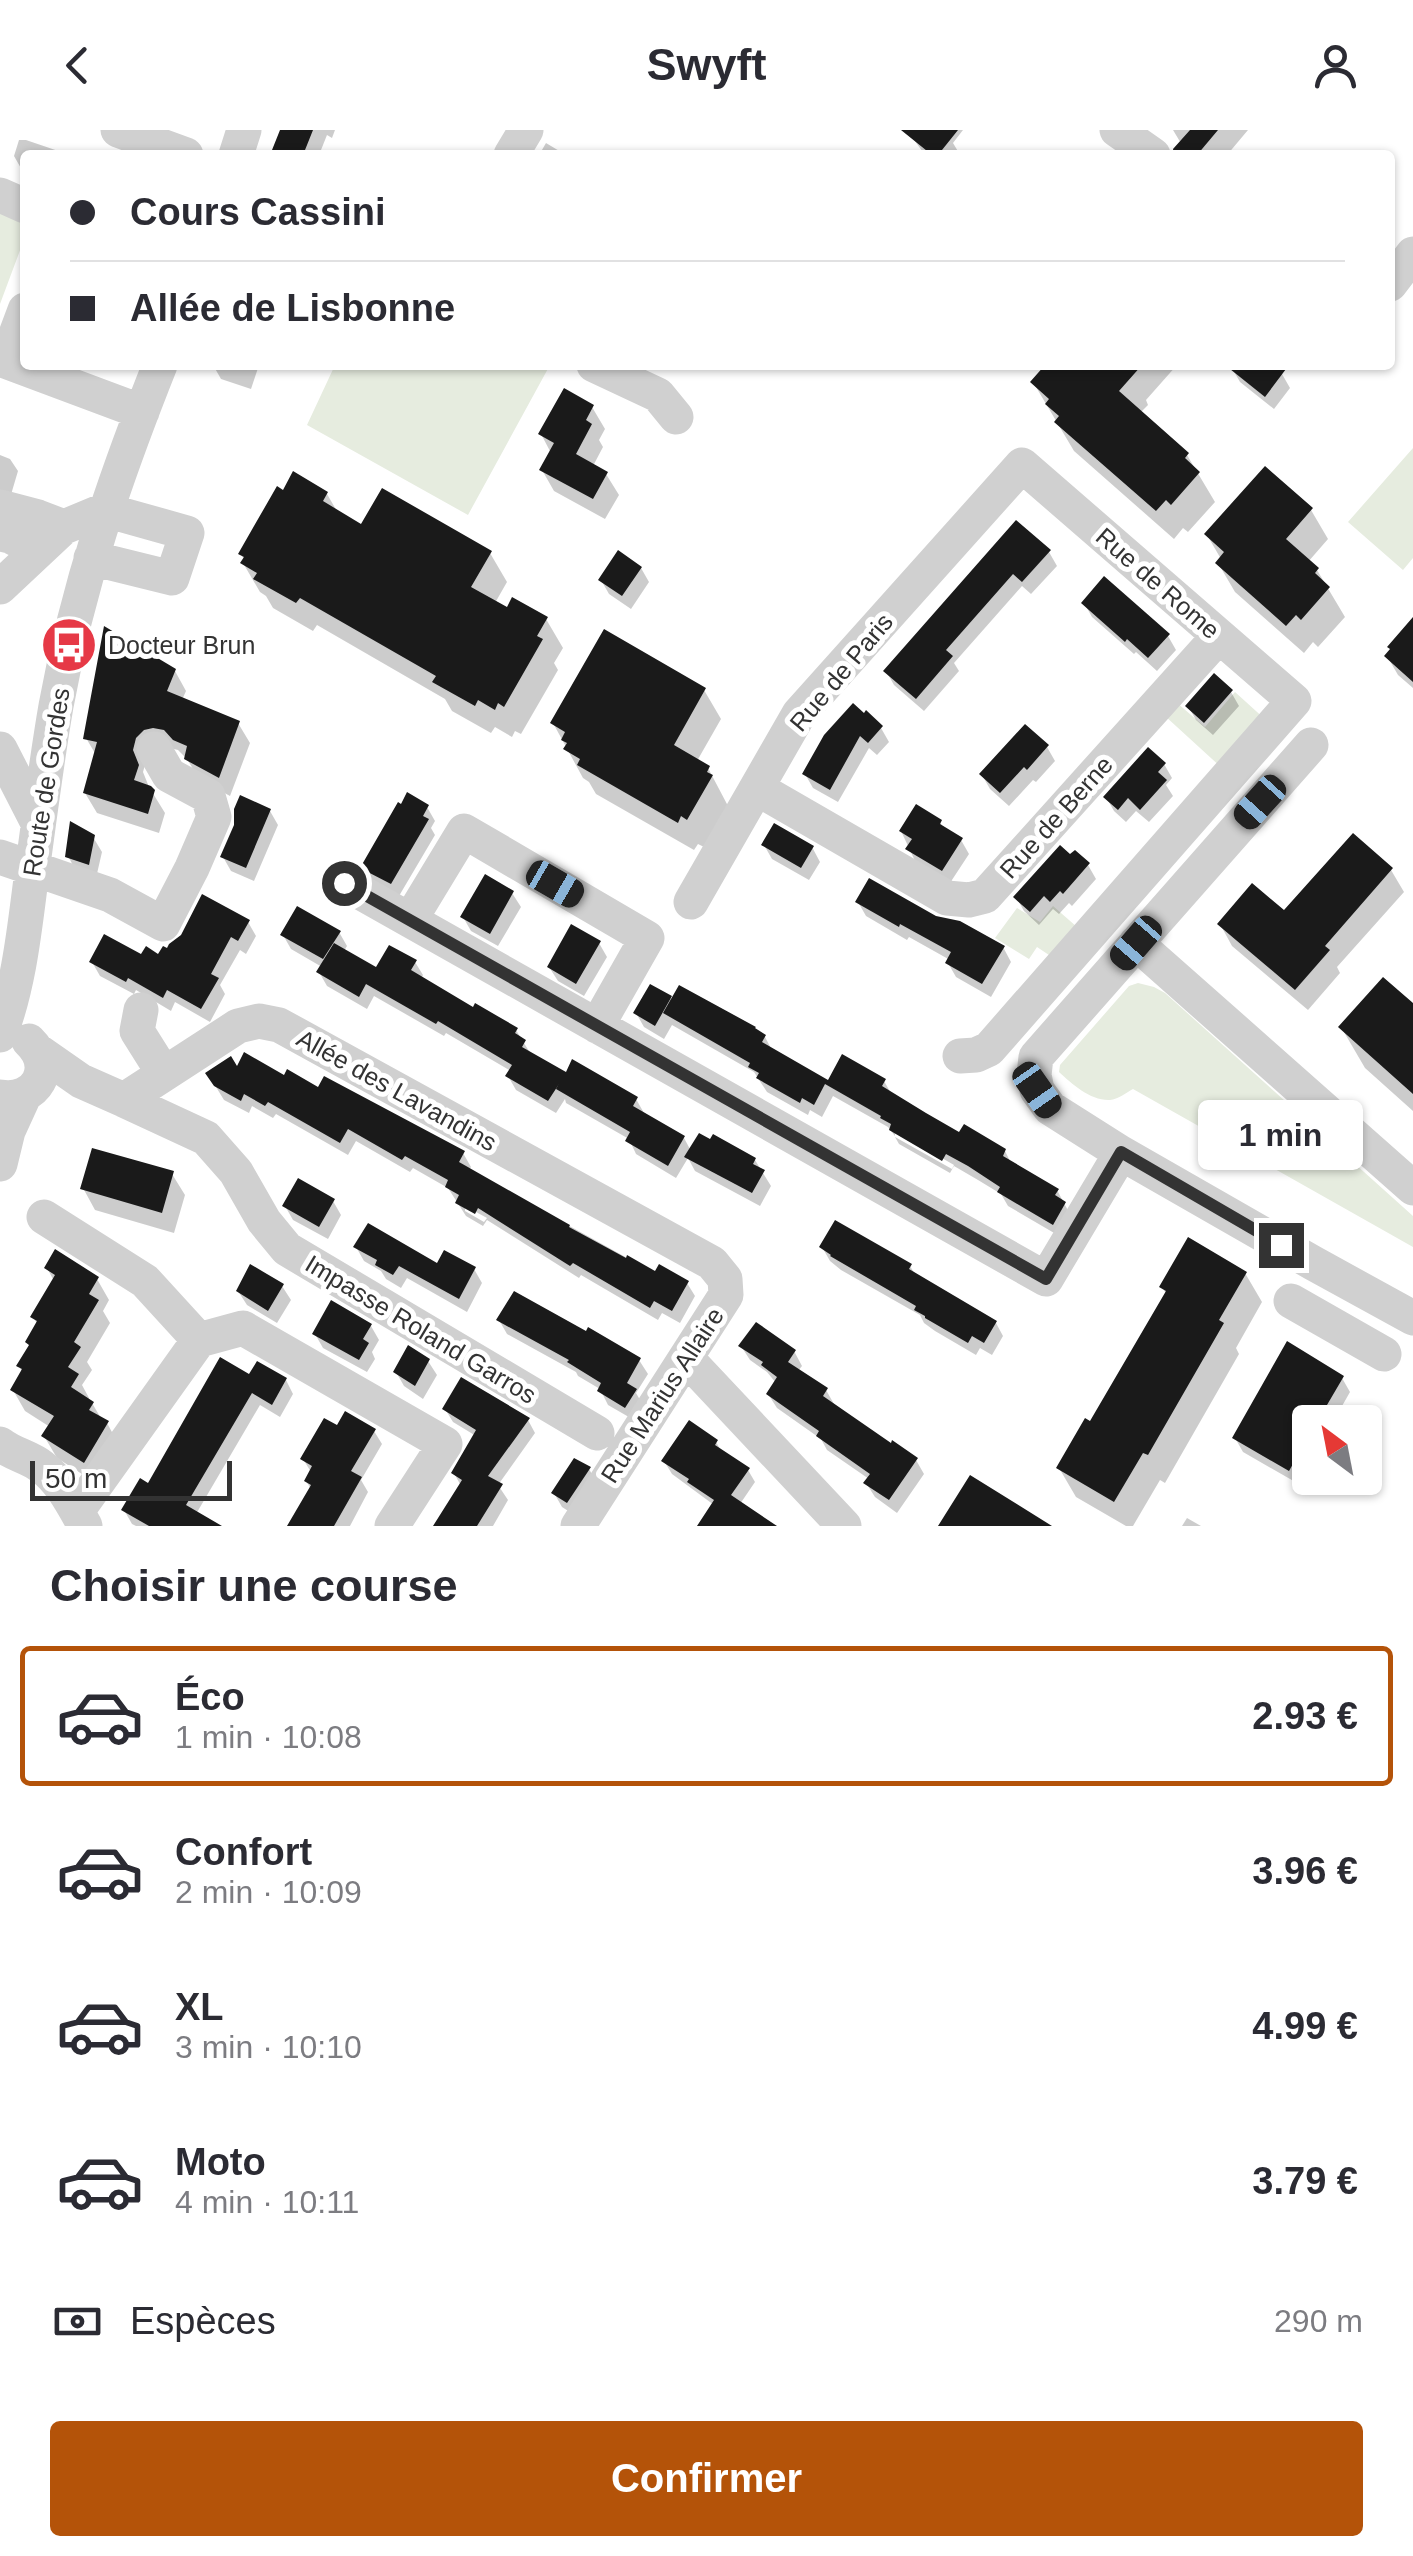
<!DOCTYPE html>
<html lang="fr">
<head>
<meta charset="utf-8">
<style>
  :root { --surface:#fff; --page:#f2f2f3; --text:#2b2b33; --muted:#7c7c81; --line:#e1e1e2; --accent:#b45309 }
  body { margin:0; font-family:Arial,sans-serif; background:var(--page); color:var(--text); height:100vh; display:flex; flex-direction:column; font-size:38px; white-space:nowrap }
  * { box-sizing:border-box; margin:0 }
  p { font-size:32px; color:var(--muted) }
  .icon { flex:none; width:55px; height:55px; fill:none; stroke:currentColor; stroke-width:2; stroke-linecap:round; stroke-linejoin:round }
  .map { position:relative; height:1396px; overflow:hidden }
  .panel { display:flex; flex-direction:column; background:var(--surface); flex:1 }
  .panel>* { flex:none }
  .banner { position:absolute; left:20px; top:20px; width:1375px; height:220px; border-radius:10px; box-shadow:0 2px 8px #0004; display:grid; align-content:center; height:220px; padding:0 50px; background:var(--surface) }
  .needle { width:65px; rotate:328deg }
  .controls { position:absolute; left:1292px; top:1275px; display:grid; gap:20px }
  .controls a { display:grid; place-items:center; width:90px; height:90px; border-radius:10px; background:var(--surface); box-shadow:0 2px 8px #0004; font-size:50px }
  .scale { position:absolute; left:30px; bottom:25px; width:202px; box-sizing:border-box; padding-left:10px; border:5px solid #333; border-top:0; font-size:28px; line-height:35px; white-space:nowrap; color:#333; -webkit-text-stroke:8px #fff; paint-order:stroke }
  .end { position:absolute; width:45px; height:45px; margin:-22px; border:12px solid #333; background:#fff; box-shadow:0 0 0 5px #fff }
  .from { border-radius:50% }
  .bubble { position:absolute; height:70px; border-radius:10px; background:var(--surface); box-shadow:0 2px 8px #0004; font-size:32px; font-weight:600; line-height:70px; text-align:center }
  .car { position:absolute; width:30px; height:60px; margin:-30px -15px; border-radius:12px; box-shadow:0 0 8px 2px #0007; background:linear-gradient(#222 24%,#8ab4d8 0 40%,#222 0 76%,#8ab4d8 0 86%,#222 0) }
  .banner b { display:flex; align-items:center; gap:35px; height:95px; font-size:38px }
  .banner b+b { border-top:2px solid var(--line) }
  .banner i { width:25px; height:25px; background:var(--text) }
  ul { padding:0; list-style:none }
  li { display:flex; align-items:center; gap:30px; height:140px; margin:0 20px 15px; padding:0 30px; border:5px solid transparent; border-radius:10px }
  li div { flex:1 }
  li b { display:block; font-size:38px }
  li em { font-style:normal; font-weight:600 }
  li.active { border-color:var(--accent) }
  li>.icon { width:90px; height:90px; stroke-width:1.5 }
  h2 { padding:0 50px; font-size:45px; line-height:120px }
  .pay { display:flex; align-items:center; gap:25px; height:110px; padding:0 50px; font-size:38px }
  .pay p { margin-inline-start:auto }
  .primary-button { display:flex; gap:20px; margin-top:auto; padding:20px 50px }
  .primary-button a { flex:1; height:115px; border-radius:10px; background:var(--accent); color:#fff; font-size:40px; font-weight:600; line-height:115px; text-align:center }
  header { display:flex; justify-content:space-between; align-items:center; height:130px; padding:0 50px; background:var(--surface); font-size:45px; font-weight:600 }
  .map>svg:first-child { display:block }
  .green { fill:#e6ecdf }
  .shadow { fill:#0003; fill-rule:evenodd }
  .building { fill:#1a1a1a }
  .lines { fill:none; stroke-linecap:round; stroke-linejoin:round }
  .minor { stroke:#d0d0d0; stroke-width:35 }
  .route { stroke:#333; stroke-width:12 }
  .labels { text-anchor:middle; stroke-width:10; stroke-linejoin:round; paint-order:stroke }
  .street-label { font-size:25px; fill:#333; stroke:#fff }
  .poi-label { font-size:25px; fill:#333; stroke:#fff; text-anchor:start }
</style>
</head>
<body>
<header><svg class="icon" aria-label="back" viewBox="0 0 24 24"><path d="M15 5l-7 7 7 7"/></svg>Swyft<svg class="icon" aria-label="person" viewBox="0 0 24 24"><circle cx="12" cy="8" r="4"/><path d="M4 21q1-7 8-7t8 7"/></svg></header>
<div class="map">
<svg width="1413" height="1396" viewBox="0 0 1413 1396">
  <rect width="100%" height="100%" fill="#fff"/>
  <path class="green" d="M0,76L25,89V115H22L0,174Z
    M335,235H550L468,385L307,295Z
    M1413,318V428L1403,440L1348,392Z
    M1235,562L1267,591L1223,639L1165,586L1176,572L1205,597Z
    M1053,776L1077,797L1052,827L1037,817L1029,829L995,808L1017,778L1040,792Z
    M1138,853L1154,857L1165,863L1413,1086V1117L1133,959C1126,963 1118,969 1110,970C1091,971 1072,954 1059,942L1060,935L1129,856Z"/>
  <path class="shadow" d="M282,0H335L332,8L327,5L319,25H273Z
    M918,0H963L953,13L959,23L957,25H925L912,7Z
    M1173,0H1248L1227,25H1190L1185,20Z
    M19,10H26L70,25H25V41L22,40L14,26Z
    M546,13L566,25H567H539Z
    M213,235H259L251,259L221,249Z
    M1049,235H1177L1146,270L1148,275L1140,283L1187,325L1215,372L1188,402L1183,398L1174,409L1074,321L1033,252Z
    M1235,235H1281L1282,244L1290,258L1274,279L1240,252L1232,238Z
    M592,277L605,299L599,310L603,317L593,336L606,344L619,365L605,389L554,361L542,340L551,323L541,304Z
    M0,325L10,329L18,341L10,368L0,370Z
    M284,363L327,364L338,383L362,397L490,423L507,452L495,473L508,480L546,489L563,518L554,533L558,540L521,604L515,601L512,607L495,597L491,603L452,581L445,569L317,495L313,501L273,478L266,466L260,462L243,433L245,431L241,424Z
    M1311,380L1328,409L1308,432L1317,440L1345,487L1318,517L1313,512L1304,523L1235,462L1218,433L1221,429L1207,405Z
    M1017,393L1049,422L1057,436L1031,464L1022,456L954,533L959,541L924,581L894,555L886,541Z
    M641,438L649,452L631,479L609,464L601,450Z
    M1084,473L1168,506L1176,520L1157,541L1136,522L1134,524L1092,487Z
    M1413,491V558L1398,545L1387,526Z
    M175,541L186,561L182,570L238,593L250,613L230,666L199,649L187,629L178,620L166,617L147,628L143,642L149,657L165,683L159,703L97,683L85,663L96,625L86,608Z
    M1214,547L1231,562L1239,576L1213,605L1196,590L1188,576Z
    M704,560L721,589L697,631L708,638L728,676L704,717L698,714L694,720L596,664L589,652L583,648L553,593Z
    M866,584L881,598L889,612L877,625L869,618L838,672L813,658L805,644Z
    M1047,617L1055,631L1036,652L1033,650L1009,676L990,659L982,645Z
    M1164,634L1172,648L1166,655L1173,666L1149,692L1136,681L1126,692L1114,681L1106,667Z
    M427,677L435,691L431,698L435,705L399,766L371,752L363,738Z
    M270,681L278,695L254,751L231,741L223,727Z
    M940,692L944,699L961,710L969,724L950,753L916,733L901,701Z
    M1353,706L1391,740L1404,762L1337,837L1340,843L1308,880L1232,816L1220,794L1284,784Z
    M93,707L102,722L96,748L76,741L68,726Z
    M764,715L812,717L820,732L809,750L772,729Z
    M1088,735L1096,749L1072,776L1069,773L1059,784L1053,779L1039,795L1024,781L1016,767Z
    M512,763L521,777L498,816L471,801L463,787Z
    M858,772L936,789L1003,817L1011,832L991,867L956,847L948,833L950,830L909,807L907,810L866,786Z
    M248,792L256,806L246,824L240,820L220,855L225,864L210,892L175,872L171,881L136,860L134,864L100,846L92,832L159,827L183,806Z
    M339,802L347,816L344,821L377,841L415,832L423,845L421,849L474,880L516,900L532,926L566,945L636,969L644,983L684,1008L691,1021L755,1030L771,1056L760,1076L695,1041L688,1028L676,1048L636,1024L629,1009L566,973L565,969L556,983L516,960L508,946L511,941L446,903L444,906L374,866L367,879L327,856L319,842L322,837L291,819L283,805Z
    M599,813L607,827L584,866L558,851L549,837Z
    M671,868L673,871L765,907L773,922L829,953L884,951L892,965L960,1005L1005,1021L1012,1035L1057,1060L1072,1088L1061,1107L1008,1076L1001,1064L978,1050L954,1036L950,1043L899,1014L895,1007L952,1039L954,1035L895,1001V1006L888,997L833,966L822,987L810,980L808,985L767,962L754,942L672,895L664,909L644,897L636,883Z
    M1413,877V981L1365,938L1341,897Z
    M237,941L285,948L319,960L463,1023L471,1037L469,1040L656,1144L687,1153L695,1166L680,1193L662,1183L658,1190L581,1145L579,1148L487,1090L483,1096L466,1086L448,1058L413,1038L410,1042L356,1011L348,1025L276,984L273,988L252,976L249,983L224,970L208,944ZM465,1076L487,1088L484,1092L465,1081Z
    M172,1044L185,1065L174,1103L95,1080L83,1058Z
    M333,1071L341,1085L328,1109L293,1090L285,1076Z
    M356,1117L438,1136L474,1139L482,1153L467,1182L407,1148L401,1158L386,1149L381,1141L364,1131Z
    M822,1117L910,1136L916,1146L996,1193L1003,1206L992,1225L980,1218L976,1225L935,1201L924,1193L920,1185L841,1140L830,1131Z
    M47,1138L97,1149L109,1170L103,1181L110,1193L87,1232L92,1240L82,1255L89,1268L88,1271L92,1273L102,1290L107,1293L119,1315L96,1353L57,1328L44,1306L50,1297L25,1281L13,1260L23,1243L19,1236L31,1217L38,1195L33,1187L54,1151Z
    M1245,1143L1262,1172L1236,1218L1239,1224L1165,1353L1160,1350L1133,1396H1126L1076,1367L1059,1338L1091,1295L1167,1165L1162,1157Z
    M282,1156L291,1170L277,1193L247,1175L238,1161Z
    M499,1190L587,1205L639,1230L648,1244L636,1263L643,1275L634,1290L608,1275L600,1259L578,1246L576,1242L507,1204Z
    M371,1196L379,1210L372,1222L375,1229L367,1242L323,1218L315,1204Z
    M741,1216L794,1221L802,1236L798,1241L826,1260L834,1274L892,1316L916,1330L924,1344L897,1383L875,1367L866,1353L869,1349L827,1320L821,1309L777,1278L768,1264L776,1253L767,1242L750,1230Z
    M428,1231L437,1245L423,1269L404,1256L396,1242Z
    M250,1248L286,1250L293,1264L280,1287L260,1275L189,1396H136L132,1394L124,1380Z
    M1342,1248L1350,1262L1333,1292H1310V1331L1297,1353L1243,1322L1235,1308Z
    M445,1279L528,1290L535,1303L498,1355L508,1370L493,1396H436L461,1356L454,1343L476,1306L453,1292Z
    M338,1298L374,1301L382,1314L361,1350L368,1362L350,1396H290L311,1359L306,1351L311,1342L303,1329Z
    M716,1312L723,1324L748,1340L755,1352L740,1374L772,1396H708L714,1375L672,1344L664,1331Z
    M589,1339L597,1353L576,1386L562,1377L554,1363Z
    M1187,1388L1201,1396H1182Z"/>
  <path class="building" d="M280,0H313L303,25H270Z
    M901,0H958L938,25H932Z
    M1190,0H1218L1197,25H1174L1173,19Z
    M1045,235H1142L1119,261L1189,323L1185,328L1200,342L1171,375L1166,370L1156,381L1054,292L1059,286L1045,274L1049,269L1030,252Z
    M1225,235H1289L1265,267Z
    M564,258L594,275L586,290L592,294L576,324L608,342L593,369L539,340L554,313L538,304Z
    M1265,336L1313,378L1286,409L1319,438L1315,443L1330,457L1301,490L1296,485L1286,496L1215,433L1224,422L1204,404Z
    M293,341L328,362L323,371L361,394L382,358L492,421L471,457L507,477L512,467L548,487L537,506L543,509L504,577L498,573L495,580L478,570L475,576L432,552L436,546L300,468L296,473L253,449L257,443L240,433L244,427L238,424L277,356L283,360Z
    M1016,390L1051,420L1022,452L1013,444L946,520L953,526L916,569L883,541Z
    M618,420L642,437L622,466L598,450Z
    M1104,446L1170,504L1148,528L1127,509L1125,512L1081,473Z
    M1413,487V552L1384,526L1390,519L1387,517Z
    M104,496L176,539L167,561L240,591L219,648L184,629L187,616L173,610L164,600L153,598L144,600L136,608L133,620L139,635L134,650L151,656L155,660L148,684L83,663L97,612L83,609Z
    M604,499L706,558L674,615L710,636L707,642L713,645L687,690L681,686L678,693L577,635L580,629L563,619L567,613L561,610L565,602L550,593Z
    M1214,543L1233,560L1204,593L1185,576Z
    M853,573L864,583L866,580L883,596L868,613L860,606L830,660L802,644L824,605Z
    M1025,594L1049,615L1027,640L1024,637L1000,663L979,644Z
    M1148,617L1166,633L1158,642L1167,650L1140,680L1128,668L1118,680L1103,667Z
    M407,662L429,675L423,686L429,689L391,754L360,738L398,672L401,674Z
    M240,665L271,679L246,738L220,727L234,695V679Z
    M916,674L942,690L940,694L963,708L942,741L905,719L912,709L899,701Z
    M70,691L95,705L89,735L65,727Z
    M774,693L814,716L801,738L761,715Z
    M1353,703L1393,738L1325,816L1330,820L1295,860L1217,794L1252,753L1284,780Z
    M1060,715L1070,724L1075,720L1090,733L1063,764L1060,761L1050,772L1044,766L1030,782L1013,767Z
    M485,744L514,761L490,804L460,787Z
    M869,748L936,786L960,791L1005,816L982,854L945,833L951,822L900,794L899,797L855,772Z
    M202,764L250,790L238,811L231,807L211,844L219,848L201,879L167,860L163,868L128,848L126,852L89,832L104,804L141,824L146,816L158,824L163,816L167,818L169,814L181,805Z
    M297,776L341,801L323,829L280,805Z
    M571,794L601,811L576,854L547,837Z
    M334,813L376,837L389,815L417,830L411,840L473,877L475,873L518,898L515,903L526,910L522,917L566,942L572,929L638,967L633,976L685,1006L668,1036L625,1011L630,1002L556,959L559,954L548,971L505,946L512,935L438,891L436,894L366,854L359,867L316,842Z
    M1383,847L1413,873V964L1338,897Z
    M650,854L672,866L655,896L633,883Z
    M679,855L756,897L755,898L766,905L762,912L828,950L842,924L886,949L882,956L926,983L959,1002L964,994L1006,1019L1003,1026L1059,1059L1055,1065L1066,1072L1053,1095L997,1062L1000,1057L968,1036L946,1024L942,1031L889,1000L891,994L880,988L881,986L825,954L814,975L802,968L800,973L756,948L759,943L748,937L750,933L663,883Z
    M244,922L284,945L287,939L318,957L324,946L465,1021L459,1032L570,1095L569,1097L626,1128L627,1125L655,1141L659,1134L689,1151L672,1181L654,1171L650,1178L573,1133L570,1136L478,1078L475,1084L455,1073L459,1065L445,1057L448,1050L405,1026L402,1030L348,999L340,1013L268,972L265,976L244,964L241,971L214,956L205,943L231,926L237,936Z
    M699,1003L710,1009L713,1004L756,1028L753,1034L765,1040L752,1063L684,1027Z
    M92,1018L174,1041L162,1083L80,1059Z
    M298,1048L335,1069L319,1097L282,1076Z
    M835,1090L912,1134L909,1139L997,1191L984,1213L972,1206L968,1213L925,1188V1186L914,1180L916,1176L830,1126L831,1125L819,1117Z
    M368,1093L437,1133L444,1120L476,1137L459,1169L399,1136L393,1145L375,1135L377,1130L353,1117Z
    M1188,1107L1247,1142L1219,1190L1224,1193L1148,1325L1143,1323L1114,1372L1056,1338L1085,1288L1090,1291L1166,1161L1159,1157Z
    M55,1119L99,1147L89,1164L99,1170L74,1212L81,1217L68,1237L79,1244L71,1257L94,1272L89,1280L109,1291L84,1333L41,1306L54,1286L10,1260L22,1239L16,1236L29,1215L25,1212L37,1191L30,1187L55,1145L44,1138Z
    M250,1134L284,1154L268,1181L236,1161Z
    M514,1161L586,1201L588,1197L641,1228L627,1253L637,1259L625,1278L597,1261L601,1253L567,1232L569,1230L496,1190Z
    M331,1170L372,1194L363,1209L369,1213L359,1230L312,1204Z
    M756,1192L796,1220L788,1232L828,1258L823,1266L891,1313L892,1310L918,1328L889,1370L863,1353L870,1344L816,1306L819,1301L766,1264L777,1247L761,1235L763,1232L738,1216Z
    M1287,1211L1344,1246L1317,1292H1310V1304L1289,1341L1232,1308Z
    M408,1215L430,1229L415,1256L393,1242Z
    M220,1227L249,1244L257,1231L287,1248L272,1275L252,1263L186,1375L222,1396H149L121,1380L140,1348L148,1353Z
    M461,1247L530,1288L488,1346L503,1354L477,1396H433L462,1350L451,1343L476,1300L442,1279Z
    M345,1281L376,1299L351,1341L362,1347L334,1396H287L311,1355L304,1351L312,1336L300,1329L324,1288L337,1295Z
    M689,1290L718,1310L715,1315L750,1338L731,1365L777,1396H697L714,1370L687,1352L689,1349L661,1331Z
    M574,1328L591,1337L567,1373L551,1363Z
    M970,1345L1052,1396H938Z"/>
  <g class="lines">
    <path class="minor" d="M118,0L186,25
      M1117,0L1153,25
      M236,25L244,0
      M511,25L526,0
      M0,65L25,76
      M1390,154L1413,124
      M0,229L142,282
      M6,231L25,180
      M594,235L658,265L676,287
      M0,377L38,387L64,397
      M0,404L10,406L38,420
      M0,457L64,397L105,380L187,403L172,448L91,428
      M1311,615L1036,927L1034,945L1037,960L1050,978L1121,1023L1313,1133L1413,1188
      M0,619L38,693
      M758,659L947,768L969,770L985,766L1219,506
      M0,727L110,765L163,794L192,738L214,687L208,666L169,645L154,619
      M344,753L1046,1149L1121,1023
      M691,772L799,584L1022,335L1294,571L989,919L976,925L960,926
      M410,790L464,701L647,808L597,896
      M1136,813L1413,1058
      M141,880L137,901L164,944
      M0,905C19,854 24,803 31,749C39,691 46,634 56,576C78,455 115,348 160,235
      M38,921L81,951L124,970L238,896L259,891L279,895L712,1133L725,1149L726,1165L578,1396
      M0,967C36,973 57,938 29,911
      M124,970L206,1008L236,1042L264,1091L287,1119L597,1303
      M0,1034L8,1001L24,966
      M44,1087L145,1151L199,1210L77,1381
      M1291,1171L1384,1224
      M199,1210L243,1198L445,1314L392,1396
      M687,1229L844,1396
      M0,1314C14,1325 30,1327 42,1337C62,1352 73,1375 85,1396"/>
  </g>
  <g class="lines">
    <path class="route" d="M344,753L1046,1149L1121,1022L1281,1115"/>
  </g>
  <defs>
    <g id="bus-disc" transform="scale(2.875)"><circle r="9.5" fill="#e63946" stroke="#fff"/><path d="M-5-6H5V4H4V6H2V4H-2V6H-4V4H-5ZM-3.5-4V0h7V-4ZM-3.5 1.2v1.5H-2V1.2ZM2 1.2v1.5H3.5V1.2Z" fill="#fff"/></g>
  </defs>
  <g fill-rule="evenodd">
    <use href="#bus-disc" x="69" y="515"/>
  </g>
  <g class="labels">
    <g class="street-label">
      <text transform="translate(1158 453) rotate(41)" y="9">Rue de Rome</text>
      <text transform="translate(841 542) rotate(-50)" y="9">Rue de Paris</text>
      <text transform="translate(46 652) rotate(-81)" y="9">Route de Gordes</text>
      <text transform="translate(1056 687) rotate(-48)" y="9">Rue de Berne</text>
      <text transform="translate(397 960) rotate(29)" y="9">Allée des Lavandins</text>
      <text transform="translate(421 1199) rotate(31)" y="9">Impasse Roland Garros</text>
      <text transform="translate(662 1265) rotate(-57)" y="9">Rue Marius Allaire</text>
    </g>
    <g class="poi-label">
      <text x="108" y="524">Docteur Brun</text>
    </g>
  </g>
</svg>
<div class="controls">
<a><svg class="needle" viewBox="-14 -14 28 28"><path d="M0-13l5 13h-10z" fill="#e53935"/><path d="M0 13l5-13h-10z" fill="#7c7c81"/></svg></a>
</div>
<div class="scale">50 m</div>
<i class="end from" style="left:344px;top:753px"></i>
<i class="end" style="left:1281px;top:1115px"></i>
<div class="bubble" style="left:1198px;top:970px;width:165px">1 min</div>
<i class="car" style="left:1260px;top:672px;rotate:222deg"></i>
<i class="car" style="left:555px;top:754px;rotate:120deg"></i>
<i class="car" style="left:1136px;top:813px;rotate:221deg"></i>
<i class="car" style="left:1037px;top:960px;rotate:145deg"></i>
<div class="banner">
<b><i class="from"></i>Cours Cassini</b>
<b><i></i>Allée de Lisbonne</b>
</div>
</div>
<section class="panel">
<h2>Choisir une course</h2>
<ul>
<li class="active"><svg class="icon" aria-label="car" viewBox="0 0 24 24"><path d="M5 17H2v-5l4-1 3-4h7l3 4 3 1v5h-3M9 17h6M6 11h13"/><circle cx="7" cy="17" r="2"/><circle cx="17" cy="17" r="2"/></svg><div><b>Éco</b><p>1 min · 10:08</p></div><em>2.93 €</em></li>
<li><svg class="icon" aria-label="car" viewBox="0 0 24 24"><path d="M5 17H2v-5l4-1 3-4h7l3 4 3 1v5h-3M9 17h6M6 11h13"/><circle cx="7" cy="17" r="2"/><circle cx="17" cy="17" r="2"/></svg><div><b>Confort</b><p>2 min · 10:09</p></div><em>3.96 €</em></li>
<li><svg class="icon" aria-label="car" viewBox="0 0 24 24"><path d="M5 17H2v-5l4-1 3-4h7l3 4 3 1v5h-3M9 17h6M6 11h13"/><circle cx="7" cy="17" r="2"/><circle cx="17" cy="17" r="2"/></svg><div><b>XL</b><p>3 min · 10:10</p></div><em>4.99 €</em></li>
<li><svg class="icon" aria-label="car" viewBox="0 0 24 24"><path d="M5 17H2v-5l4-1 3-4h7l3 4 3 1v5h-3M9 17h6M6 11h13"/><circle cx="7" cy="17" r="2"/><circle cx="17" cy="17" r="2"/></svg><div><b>Moto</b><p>4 min · 10:11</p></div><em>3.79 €</em></li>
</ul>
<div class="pay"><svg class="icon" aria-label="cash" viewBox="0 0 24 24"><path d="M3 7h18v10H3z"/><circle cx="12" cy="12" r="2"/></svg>Espèces<p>290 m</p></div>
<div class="primary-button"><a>Confirmer</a></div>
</section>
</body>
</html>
